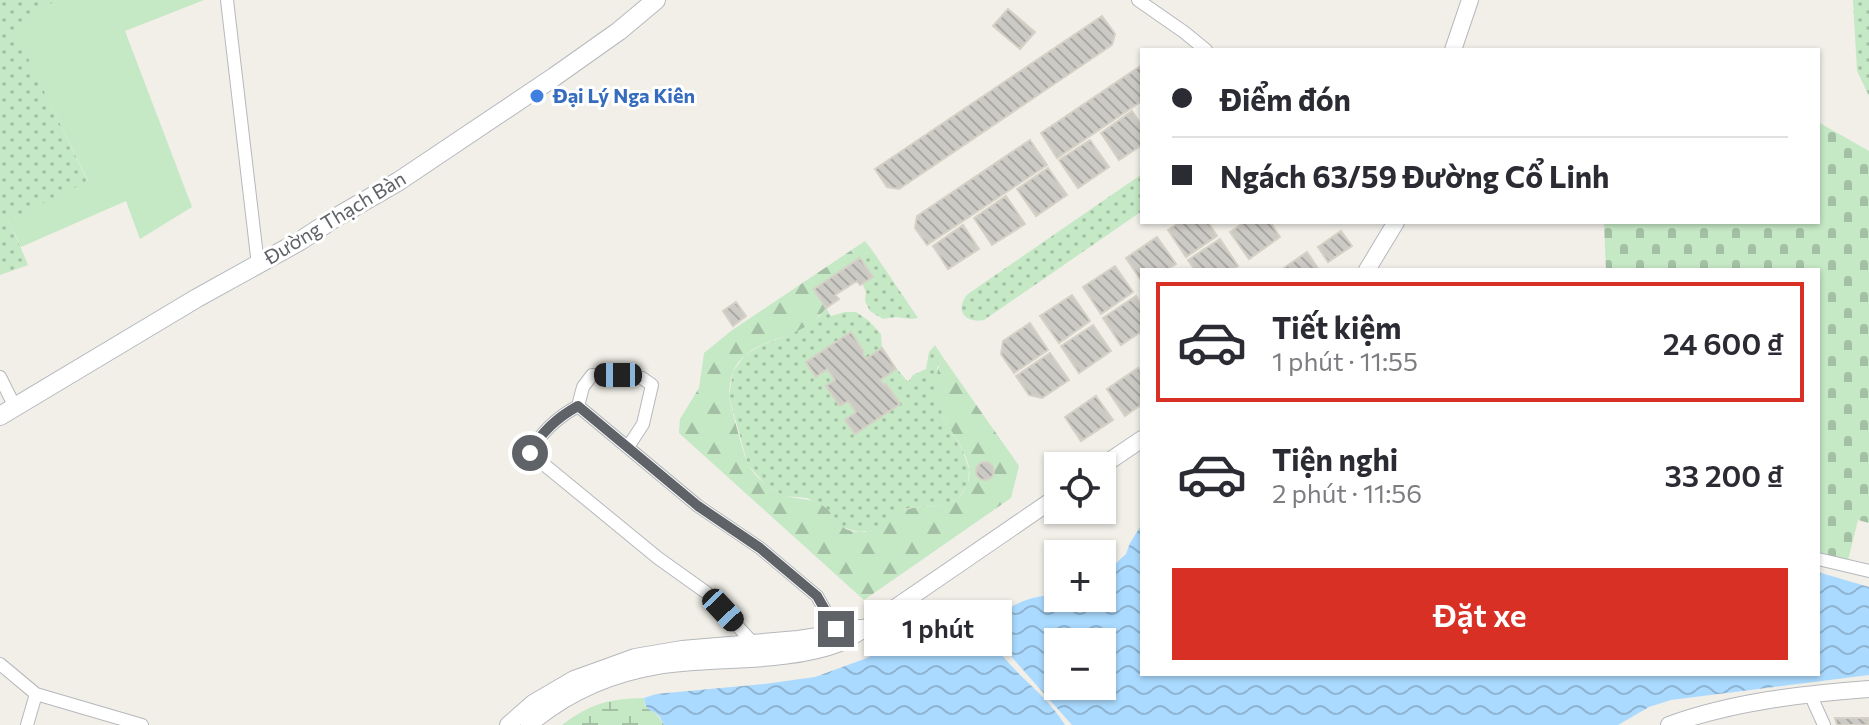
<!DOCTYPE html>
<html lang="vi">
<head>
<meta charset="utf-8">
<style>
  :root { --surface:#fff; --page:#f2f2f3; --text:#2b2b33; --muted:#7c7c81; --line:#e1e1e2; --accent:#d93025 }
  body { margin:0; font-family:Commissioner,sans-serif; background:var(--page); color:var(--text); height:100vh; display:flex; flex-direction:column; font-size:30px; white-space:nowrap }
  * { box-sizing:border-box; margin:0 }
  p { font-size:26px; color:var(--muted) }
  .icon { flex:none; width:44px; height:44px; fill:none; stroke:currentColor; stroke-width:2; stroke-linecap:round; stroke-linejoin:round }
  .map { position:relative; flex:1; overflow:hidden }
  .panel { position:absolute; left:1140px; top:268px; width:680px; height:408px; display:flex; flex-direction:column; background:var(--surface); border-radius:0px; box-shadow:0 2px 6px #0004 }
  .panel>* { flex:none }
  .hud { position:absolute; left:1140px; top:48px; width:680px; height:176px; border-radius:0px; box-shadow:0 2px 6px #0004; display:grid; align-content:center; height:176px; padding:0 32px; background:var(--surface) }
  .buttons { position:absolute; left:1044px; top:452px; display:grid; gap:16px }
  .buttons a { display:grid; place-items:center; width:72px; height:72px; border-radius:0px; background:var(--surface); box-shadow:0 2px 6px #0004; font-size:40px }
  .end { position:absolute; width:36px; height:36px; margin:-18px; border:10px solid #5f6368; background:#fff; box-shadow:0 0 0 4px #fff }
  .from { border-radius:50% }
  .bubble { position:absolute; height:56px; border-radius:0px; background:var(--surface); box-shadow:0 2px 6px #0004; font-size:26px; font-weight:600; line-height:56px; text-align:center }
  .car { position:absolute; width:24px; height:48px; margin:-24px -12px; border-radius:10px; box-shadow:0 0 6px 2px #0007; background:linear-gradient(#222 24%,#8ab4d8 0 40%,#222 0 76%,#8ab4d8 0 86%,#222 0) }
  .hud b { display:flex; align-items:center; gap:28px; height:76px; font-size:30px }
  .hud b+b { border-top:2px solid var(--line) }
  .hud i { width:20px; height:20px; background:var(--text) }
  ul { padding:14px 0 0; list-style:none }
  li { display:flex; align-items:center; gap:24px; height:120px; margin:0 16px 12px; padding:0 16px; border:4px solid transparent; border-radius:0px }
  li div { flex:1 }
  li b { display:block; font-size:30px }
  li em { font-style:normal; font-weight:600 }
  li.selected { border-color:var(--accent) }
  li>.icon { width:72px; height:72px; stroke-width:1.5 }
  .action { display:flex; gap:16px; margin-top:auto; padding:16px 32px }
  .action a { flex:1; height:92px; border-radius:0px; background:var(--accent); color:#fff; font-size:32px; font-weight:600; line-height:92px; text-align:center }
  .map>svg:first-child { display:block }
  .grass { fill:url(#grass-dots) }
  .forest { fill:url(#forest-firs) }
  .wetland { fill:url(#wetland-marsh) }
  .cemetery { fill:url(#cemetery-stones) }
  .garden { fill:#c5e8c5 }
  .water { fill:url(#water-waves); fill-rule:evenodd }
  .building { fill:url(#building-back-hatch); stroke:#d6d1c6; stroke-width:2 }
  .lines { fill:none; stroke-linecap:round; stroke-linejoin:round }
  .minor-casing { stroke:#b5b8bc; stroke-width:14 }
  .tertiary-casing { stroke:#b5b8bc; stroke-width:18 }
  .secondary-casing { stroke:#b6babf; stroke-width:20 }
  .minor { stroke:#fff; stroke-width:12 }
  .tertiary { stroke:#fff; stroke-width:16 }
  .secondary { stroke:#fff; stroke-width:18 }
  .route { stroke:#5f6368; stroke-width:10 }
  .shop-dot { fill:#3f7fe0; stroke:#fff; stroke-width:3 }
  .labels { text-anchor:middle; stroke-width:6; stroke-linejoin:round; paint-order:stroke }
  .shop-label { font-size:20px; font-weight:bold; fill:#366cbe; stroke:#fff; text-anchor:start }
  .street-label { font-size:20px; fill:#5f6368; stroke:#fff }
</style>
</head>
<body>
<div class="map">
<svg width="1869" height="725" viewBox="0 0 1869 725">
  <defs>
    <pattern id="grass-dots" width="8" height="8" patternUnits="userSpaceOnUse" patternTransform="scale(2)"><rect width="8" height="8" fill="#c5e8c5"/><path d="M2 2h.1M6 6h.1" fill="none" stroke="#a3c0a4" stroke-width="1.8" stroke-linecap="round"/></pattern>
    <pattern id="forest-firs" width="22" height="20" patternUnits="userSpaceOnUse" patternTransform="scale(2)"><rect width="22" height="20" fill="#c5e8c5"/><path d="M5 1l3.5 6h-7zM16 11l3.5 6h-7z" fill="#a3c0a4"/></pattern>
    <pattern id="wetland-marsh" width="20" height="14" patternUnits="userSpaceOnUse" patternTransform="scale(2)"><rect width="20" height="14" fill="#c5e8c5"/><path d="M1 5h8M5 5V1M11 12h8M15 12V8" fill="none" stroke="#a3c0a4"/></pattern>
    <pattern id="cemetery-stones" width="16" height="16" patternUnits="userSpaceOnUse" patternTransform="scale(2)"><rect width="16" height="16" fill="#c5e8c5"/><path d="M2 7V4a2 2 0 0 1 4 0v3zM10 15v-3a2 2 0 0 1 4 0v3z" fill="#a3c0a4"/></pattern>
    <pattern id="water-waves" width="16" height="10" patternUnits="userSpaceOnUse" patternTransform="scale(2)"><rect width="16" height="10" fill="#aadaff"/><path d="M0 5q4-4 8 0t8 0" fill="none" stroke="#8eb4d2"/></pattern>
    <pattern id="building-back-hatch" width="6" height="6" patternUnits="userSpaceOnUse" patternTransform="scale(2)"><rect width="6" height="6" fill="#cccac5"/><path d="M-1 5l2 2M0 0l6 6M5-1l2 2" fill="none" stroke="#a9a8a4"/></pattern>
  </defs>
  <rect width="100%" height="100%" fill="#f1efe8"/>
  <path class="grass" d="M0,0H56L16,32L88,182L9,220L28,265L0,275Z
    M1853,0H1869V96L1857,71Z
    M1142,174V211L984,320C964,324 954,309 968,294Z
    M872,250L918,318L912,319L896,317L883,319L870,311L865,301L866,292L862,283L860,258Z
    M826,308L831,316L845,312H856L869,321L881,334L882,349L896,368L908,382L913,375L926,369L929,352L935,345L942,356L937,368L943,416L963,451L969,469L968,484L959,497L948,505L908,508L879,529L859,532L841,527L826,508L807,498L784,496L766,485L748,465L729,396L733,372L745,355L762,345L783,337L819,317Z"/>
  <path class="forest" d="M865,241L872,250L814,289L826,308C820,316 812,323 803,328C780,341 745,343 733,372C731,377 729,389 729,396C730,403 745,461 749,466C756,478 768,487 781,494C795,501 812,496 826,508C839,519 838,531 859,532C883,533 893,511 913,508C935,504 954,511 966,487C979,462 952,437 943,415C935,396 934,375 942,356L1019,466L1011,498L864,600L679,433L680,419L699,388L704,353L731,331Z"/>
  <path class="wetland" d="M644,698L645,705L658,716L664,725H562C591,703 609,699 644,698Z"/>
  <path class="cemetery" d="M1818,122L1869,151V523L1858,520L1847,564L1818,557V270H1606L1604,222H1818Z"/>
  <path class="garden" d="M56,0H204L125,31L192,207L140,239L126,201L21,247L9,220L88,181L15,31Z"/>
  <path class="water" d="M1142,524V674H1818V572L1869,587V675L1671,700L1649,707L1618,725H1072L1009,654C1005,646 1001,638 1000,629C999,602 1038,595 1058,595V598H1102V576L1126,554L1130,543ZM1058,642H1102V686H1058Z
    M981,622H984C991,633 993,645 1002,655C1021,679 1049,698 1065,725H664C662,722 661,719 659,716C651,708 646,713 644,698L656,694L764,684L815,677L867,658L910,634L943,636L959,628Z"/>
  <path class="building" d="M1008,9L1035,32L1020,49L993,26Z
    M1102,16L1115,34L1112,45L899,189L887,187L875,169Z
    M1142,65V101L1057,158L1041,133Z
    M1132,111L1142,126V145L1119,160L1101,133Z
    M1030,140L1047,165L927,245L915,228L917,216Z
    M1090,140L1109,167L1078,188L1059,160Z
    M1048,168L1067,195L1036,216L1017,189Z
    M1006,196L1025,224L992,245L974,218Z
    M1180,222H1208L1217,236L1186,257L1168,230Z
    M1245,222H1270L1280,237L1249,259L1230,232Z
    M963,225L979,249L948,269L933,246Z
    M1341,231L1352,246L1328,262L1318,247Z
    M1157,237L1176,264L1166,270H1142V282L1126,258Z
    M1220,239L1238,266L1232,270H1195L1188,260Z
    M1307,252L1319,270H1281Z
    M860,258L873,277L860,285L857,281L835,295L839,299L826,308L814,289Z
    M1115,266L1133,292L1101,314L1083,287Z
    M1072,295L1090,321L1059,343L1040,316Z
    M1136,296L1142,306V331L1121,345L1103,318Z
    M736,302L746,316L733,326L723,311Z
    M1030,323L1048,350L1014,373L1001,354L1003,341Z
    M1093,325L1111,351L1079,373L1061,346Z
    M851,332L864,352L862,354L866,359L882,348L896,369L880,380L884,385L886,384L900,404L855,434L845,420L856,412L848,401L840,406L826,386L835,380L827,369L816,377L806,362Z
    M1050,353L1069,380L1042,398L1029,395L1016,376Z
    M1138,368L1142,374V404L1125,416L1107,389Z
    M1096,396L1113,420L1081,441L1065,417Z
    M976 471a9 9 0 1 1 18 0a9 9 0 1 1-18 0Z
    M1835,718H1869V725H1837Z"/>
  <g class="lines">
    <g class="minor-casing">
      <path id="minor" d="M227,0L258,265
        M1138,0L1184,32L1206,50
        M0,377L15,407
        M578,406L698,506L760,548L817,596L838,634
        M628,447L643,424L652,385L642,378L592,375L583,387L578,406C558,417 541,432 530,453L658,558L707,593L754,644L755,648
        M1818,559L1869,571
        M0,664L36,694L142,725
        M1810,694L1824,725
        M27,725L36,694"/>
    </g>
    <g class="tertiary-casing">
      <path id="tertiary" d="M1453,50L1470,0
        M1367,270L1396,222
        M1102,466L1142,439
        M508,725L533,703L574,679L635,657L682,649L798,639L818,636L836,629L861,628
        M529,725C566,693 609,674 657,666C714,657 786,664 840,643C849,639 858,633 867,627L1058,496
        M1669,725C1732,702 1802,694 1869,689"/>
    </g>
    <g class="secondary-casing">
      <path id="secondary" d="M0,416L197,298L300,241L335,218L399,181L554,77L619,31L656,0"/>
    </g>
    <use href="#minor" class="minor"/>
    <use href="#tertiary" class="tertiary"/>
    <use href="#secondary" class="secondary"/>
  </g>
  <g class="lines">
    <path class="route" d="M530,453C541,432 558,417 578,406L698,506L760,548L817,596L836,629"/>
  </g>
  <circle class="shop-dot" cx="537" cy="96" r="8"/>
  <g class="labels">
    <g class="shop-label">
      <text x="553" y="103">Đại Lý Nga Kiên</text>
    </g>
    <g class="street-label">
      <text transform="translate(335 218) rotate(-31)" y="7">Đường Thạch Bàn</text>
    </g>
  </g>
</svg>
<div class="buttons">
<a><svg class="icon" aria-label="locate" viewBox="0 0 24 24"><circle cx="12" cy="12" r="6"/><path d="M12 2v4M12 18v4M2 12h4M18 12h4"/></svg></a>
<a>+</a>
<a>−</a>
</div>
<i class="end from" style="left:530px;top:453px"></i>
<i class="end" style="left:836px;top:629px"></i>
<div class="bubble" style="left:864px;top:600px;width:148px">1 phút</div>
<i class="car" style="left:618px;top:375px;rotate:270deg"></i>
<i class="car" style="left:723px;top:610px;rotate:137deg"></i>
<div class="hud">
<b><i class="from"></i>Điểm đón</b>
<b><i></i>Ngách 63/59 Đường Cổ Linh</b>
</div>
<section class="panel">
<ul>
<li class="selected"><svg class="icon" aria-label="car" viewBox="0 0 24 24"><path d="M5 17H2v-5l4-1 3-4h7l3 4 3 1v5h-3M9 17h6M6 11h13"/><circle cx="7" cy="17" r="2"/><circle cx="17" cy="17" r="2"/></svg><div><b>Tiết kiệm</b><p>1 phút · 11:55</p></div><em>24 600 ₫</em></li>
<li><svg class="icon" aria-label="car" viewBox="0 0 24 24"><path d="M5 17H2v-5l4-1 3-4h7l3 4 3 1v5h-3M9 17h6M6 11h13"/><circle cx="7" cy="17" r="2"/><circle cx="17" cy="17" r="2"/></svg><div><b>Tiện nghi</b><p>2 phút · 11:56</p></div><em>33 200 ₫</em></li>
</ul>
<div class="action"><a>Đặt xe</a></div>
</section>
</div>
</body>
</html>
